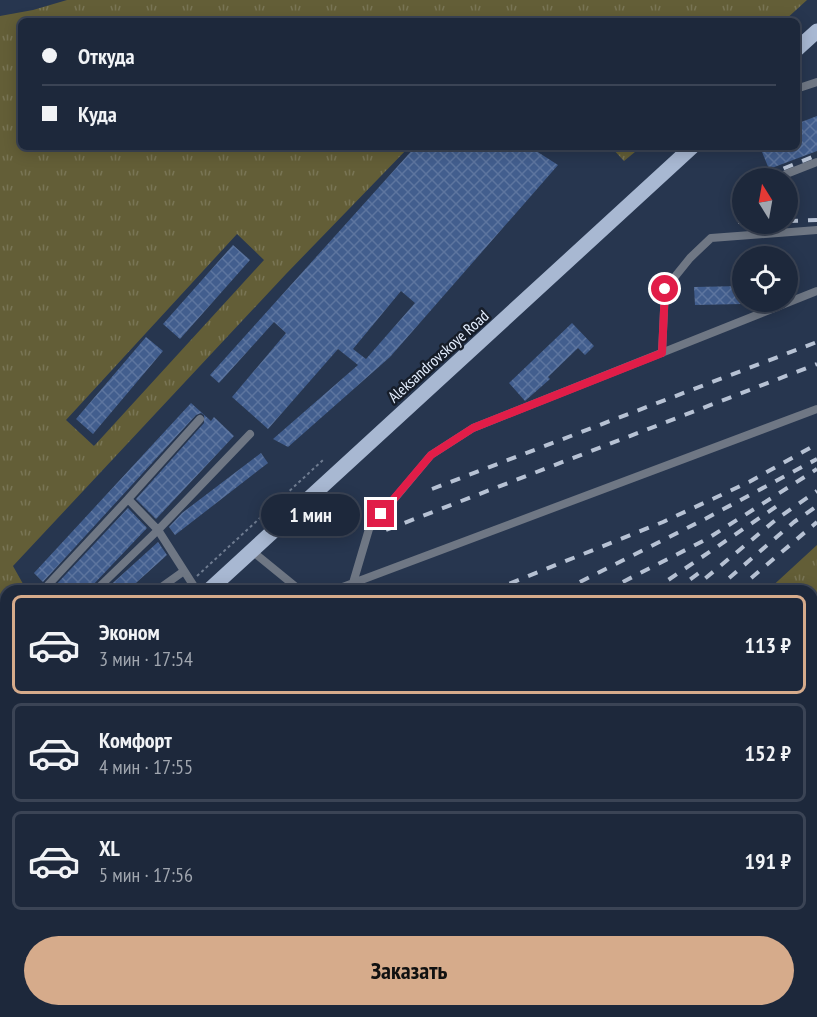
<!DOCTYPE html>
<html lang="ru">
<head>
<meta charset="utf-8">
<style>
  :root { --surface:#1d283b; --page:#2a3446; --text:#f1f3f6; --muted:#a0a6af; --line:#3b4455; --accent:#d6ab8b }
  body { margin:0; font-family:"PT Sans Narrow",sans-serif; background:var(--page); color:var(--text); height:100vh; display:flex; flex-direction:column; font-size:22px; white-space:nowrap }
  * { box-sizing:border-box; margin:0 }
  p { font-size:20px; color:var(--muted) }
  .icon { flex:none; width:33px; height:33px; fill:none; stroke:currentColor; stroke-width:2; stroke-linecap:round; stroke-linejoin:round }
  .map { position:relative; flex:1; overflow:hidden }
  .details { position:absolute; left:0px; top:585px; width:818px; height:432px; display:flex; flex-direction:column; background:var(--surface); border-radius:18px 18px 0 0; box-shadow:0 3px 15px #0003,0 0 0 2px var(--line) }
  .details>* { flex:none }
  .top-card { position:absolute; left:18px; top:18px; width:782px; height:132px; border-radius:9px; box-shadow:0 3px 15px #0003,0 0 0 2px var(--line); display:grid; align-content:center; height:132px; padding:0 24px; background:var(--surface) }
  .needle { width:39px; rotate:349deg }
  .controls { position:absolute; left:732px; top:168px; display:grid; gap:12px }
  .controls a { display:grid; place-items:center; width:66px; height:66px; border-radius:50%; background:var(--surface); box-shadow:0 3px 15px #0003,0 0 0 2px var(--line); font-size:30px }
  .end { position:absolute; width:27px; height:27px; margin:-14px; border:8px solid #e11d48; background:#fff; box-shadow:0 0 0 3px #fff }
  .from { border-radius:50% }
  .bubble { position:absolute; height:42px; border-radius:21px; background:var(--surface); box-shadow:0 3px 15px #0003,0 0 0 2px var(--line); font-size:20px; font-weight:700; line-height:42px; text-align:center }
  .top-card b { display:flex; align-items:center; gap:21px; height:57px; font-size:22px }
  .top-card b+b { border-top:2px solid var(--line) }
  .top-card i { width:15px; height:15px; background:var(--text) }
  ul { padding:10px 0 0; list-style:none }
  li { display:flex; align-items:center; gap:18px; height:99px; margin:0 12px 9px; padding:0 12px; border:3px solid var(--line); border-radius:9px }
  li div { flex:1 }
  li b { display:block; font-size:22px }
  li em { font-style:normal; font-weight:700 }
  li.active { border-color:var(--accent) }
  li>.icon { width:54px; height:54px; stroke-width:1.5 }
  .action { display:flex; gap:12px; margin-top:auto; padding:12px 24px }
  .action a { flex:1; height:69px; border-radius:36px; background:var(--accent); color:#111; font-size:24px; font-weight:700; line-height:69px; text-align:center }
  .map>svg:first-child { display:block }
  .grass { fill:url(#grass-tufts); fill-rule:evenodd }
  .forest { fill:url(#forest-firs) }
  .garden { fill:url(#garden-dots) }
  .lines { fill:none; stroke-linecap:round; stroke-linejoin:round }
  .stream { stroke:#292503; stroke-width:4 }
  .building { fill:url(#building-cross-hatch); fill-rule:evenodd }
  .path { stroke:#6f7c91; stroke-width:2; stroke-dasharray:3 3; stroke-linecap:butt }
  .lane { stroke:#6f7784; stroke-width:8 }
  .primary { stroke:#a8b8d2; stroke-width:15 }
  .rail { stroke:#b7c2d4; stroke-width:4; stroke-dasharray:10 10; stroke-linecap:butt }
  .route { stroke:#e11d48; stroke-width:8 }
  .labels { text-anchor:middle; stroke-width:5; stroke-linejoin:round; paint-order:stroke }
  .street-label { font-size:16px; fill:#e4eefe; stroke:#161d29 }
</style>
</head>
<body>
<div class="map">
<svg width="817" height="1017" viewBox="0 0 817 1017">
  <defs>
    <pattern id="grass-tufts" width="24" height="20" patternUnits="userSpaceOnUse" patternTransform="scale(1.5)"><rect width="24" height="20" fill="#635e37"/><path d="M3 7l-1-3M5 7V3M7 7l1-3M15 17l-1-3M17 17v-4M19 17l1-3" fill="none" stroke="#797555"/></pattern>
    <pattern id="forest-firs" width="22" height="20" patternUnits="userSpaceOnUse" patternTransform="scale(1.5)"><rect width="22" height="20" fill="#635e37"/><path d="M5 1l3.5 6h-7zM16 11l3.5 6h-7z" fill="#797555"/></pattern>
    <pattern id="garden-dots" width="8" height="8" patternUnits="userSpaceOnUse" patternTransform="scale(1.5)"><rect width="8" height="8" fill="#635e37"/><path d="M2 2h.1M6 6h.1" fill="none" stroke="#797555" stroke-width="1.8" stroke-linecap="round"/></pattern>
    <pattern id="building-cross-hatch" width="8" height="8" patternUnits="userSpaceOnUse" patternTransform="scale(1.5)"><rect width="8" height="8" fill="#425e8e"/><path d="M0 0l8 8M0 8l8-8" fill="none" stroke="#5d759f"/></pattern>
  </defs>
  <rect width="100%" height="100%" fill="#27364f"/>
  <path class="grass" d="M67,0H807L784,21H21V147H409L286,274L13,566L27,591H6V685L0,686V16L33,10ZM237,234L264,260L94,446L66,420Z
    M611,147H641L624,161Z
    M817,545V731L812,730V591H767Z
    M817,847V882L812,887V851Z
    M812,899L817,938V1017H445L448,1011H812Z"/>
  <path class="forest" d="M495,1011H587L579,1017H492Z"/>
  <path class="garden" d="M812,730L817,731V847L812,851Z
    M817,882V938L812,887Z"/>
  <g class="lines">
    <path class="stream" d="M0,914L6,915
      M812,981L817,1004
      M477,1017L481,1011
      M590,1017L596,1011"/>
  </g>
  <path class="building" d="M817,116V151L769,169L760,147H796V124Z
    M415,147H530L558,165L390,357L288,447L273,439L358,365L338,349L268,429L232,397L286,333L274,322L219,383L210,375ZM401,291L415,303L366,359L353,349Z
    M233,245L250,260L180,339L163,324Z
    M742,286V304L695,305L694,287Z
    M572,323L594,346L585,355L578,348L548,377L550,379L525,401L509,383Z
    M146,337L163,351L93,434L76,419Z
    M191,403L211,421L214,417L234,436L156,519L136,499L204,423V415L201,413L196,415L43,582L34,573Z
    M261,453L268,463L175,535L169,527L182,513Z
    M128,508L147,528L91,587L89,591H57L53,588Z
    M158,542L167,555L127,591H104Z"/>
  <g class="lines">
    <path class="path" d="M197,576L323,460
      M0,754L6,748"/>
    <path class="lane" d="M796,89L817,82
      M776,178L817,162
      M662,353L665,289L690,258L711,238L817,230
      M128,499L200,419
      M252,551L301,591
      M353,583L369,529L431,455L473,428L817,291
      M48,585L128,499L158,530L197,591
      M95,591L158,530L250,434
      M156,591L184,571
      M332,591L817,409
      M0,655L6,654
      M1,969L3,1017
      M10,1017L14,1011
      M163,1017L167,1011
      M247,1017L250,1011"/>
    <path class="primary" d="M796,50L817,31
      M208,591L692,147
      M0,780L6,774"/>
    <path class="rail" d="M765,176L817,155
      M788,221L817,220
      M738,222H742
      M432,489L817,342
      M386,530L817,364
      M491,591L663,522L749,482L817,444
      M562,591L705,519L817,459
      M605,591L707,539L817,469
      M652,591L780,504
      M674,591L706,568
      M690,591L778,518L817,491
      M714,591L794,522L817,506
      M736,591L817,522
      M0,705L6,704
      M0,716H6
      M812,871L817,865
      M356,1017L359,1011
      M407,1017L410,1011
      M423,1017L426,1011
      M657,1017L663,1011"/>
  </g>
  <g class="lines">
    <path class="route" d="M381,514L431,455L473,428L662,353L665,289"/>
  </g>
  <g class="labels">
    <g class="street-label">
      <text transform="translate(438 356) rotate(-42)" y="6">Aleksandrovskoye Road</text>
    </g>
  </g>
</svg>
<div class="controls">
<a><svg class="needle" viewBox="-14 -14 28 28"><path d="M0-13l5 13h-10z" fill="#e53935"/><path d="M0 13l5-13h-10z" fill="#a0a6af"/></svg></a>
<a><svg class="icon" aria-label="locate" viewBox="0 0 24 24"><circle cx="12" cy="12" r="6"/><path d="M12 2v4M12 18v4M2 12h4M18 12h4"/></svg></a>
</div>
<i class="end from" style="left:665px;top:289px"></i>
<i class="end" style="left:381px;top:514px"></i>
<div class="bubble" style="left:261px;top:494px;width:99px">1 мин</div>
<div class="top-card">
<b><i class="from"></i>Откуда</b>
<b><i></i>Куда</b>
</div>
<section class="details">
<ul>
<li class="active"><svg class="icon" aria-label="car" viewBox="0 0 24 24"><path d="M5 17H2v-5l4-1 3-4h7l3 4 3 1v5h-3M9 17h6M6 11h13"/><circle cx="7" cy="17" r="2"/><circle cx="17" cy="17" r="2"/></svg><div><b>Эконом</b><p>3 мин · 17:54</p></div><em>113 ₽</em></li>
<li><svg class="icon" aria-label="car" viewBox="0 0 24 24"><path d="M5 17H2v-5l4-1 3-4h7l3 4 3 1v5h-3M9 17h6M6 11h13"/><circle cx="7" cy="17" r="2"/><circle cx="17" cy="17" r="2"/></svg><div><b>Комфорт</b><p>4 мин · 17:55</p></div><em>152 ₽</em></li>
<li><svg class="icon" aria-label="car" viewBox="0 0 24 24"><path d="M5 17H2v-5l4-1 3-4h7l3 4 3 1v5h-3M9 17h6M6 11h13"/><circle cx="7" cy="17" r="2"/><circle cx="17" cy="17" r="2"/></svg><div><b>XL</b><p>5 мин · 17:56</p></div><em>191 ₽</em></li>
</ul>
<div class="action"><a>Заказать</a></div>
</section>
</div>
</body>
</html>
